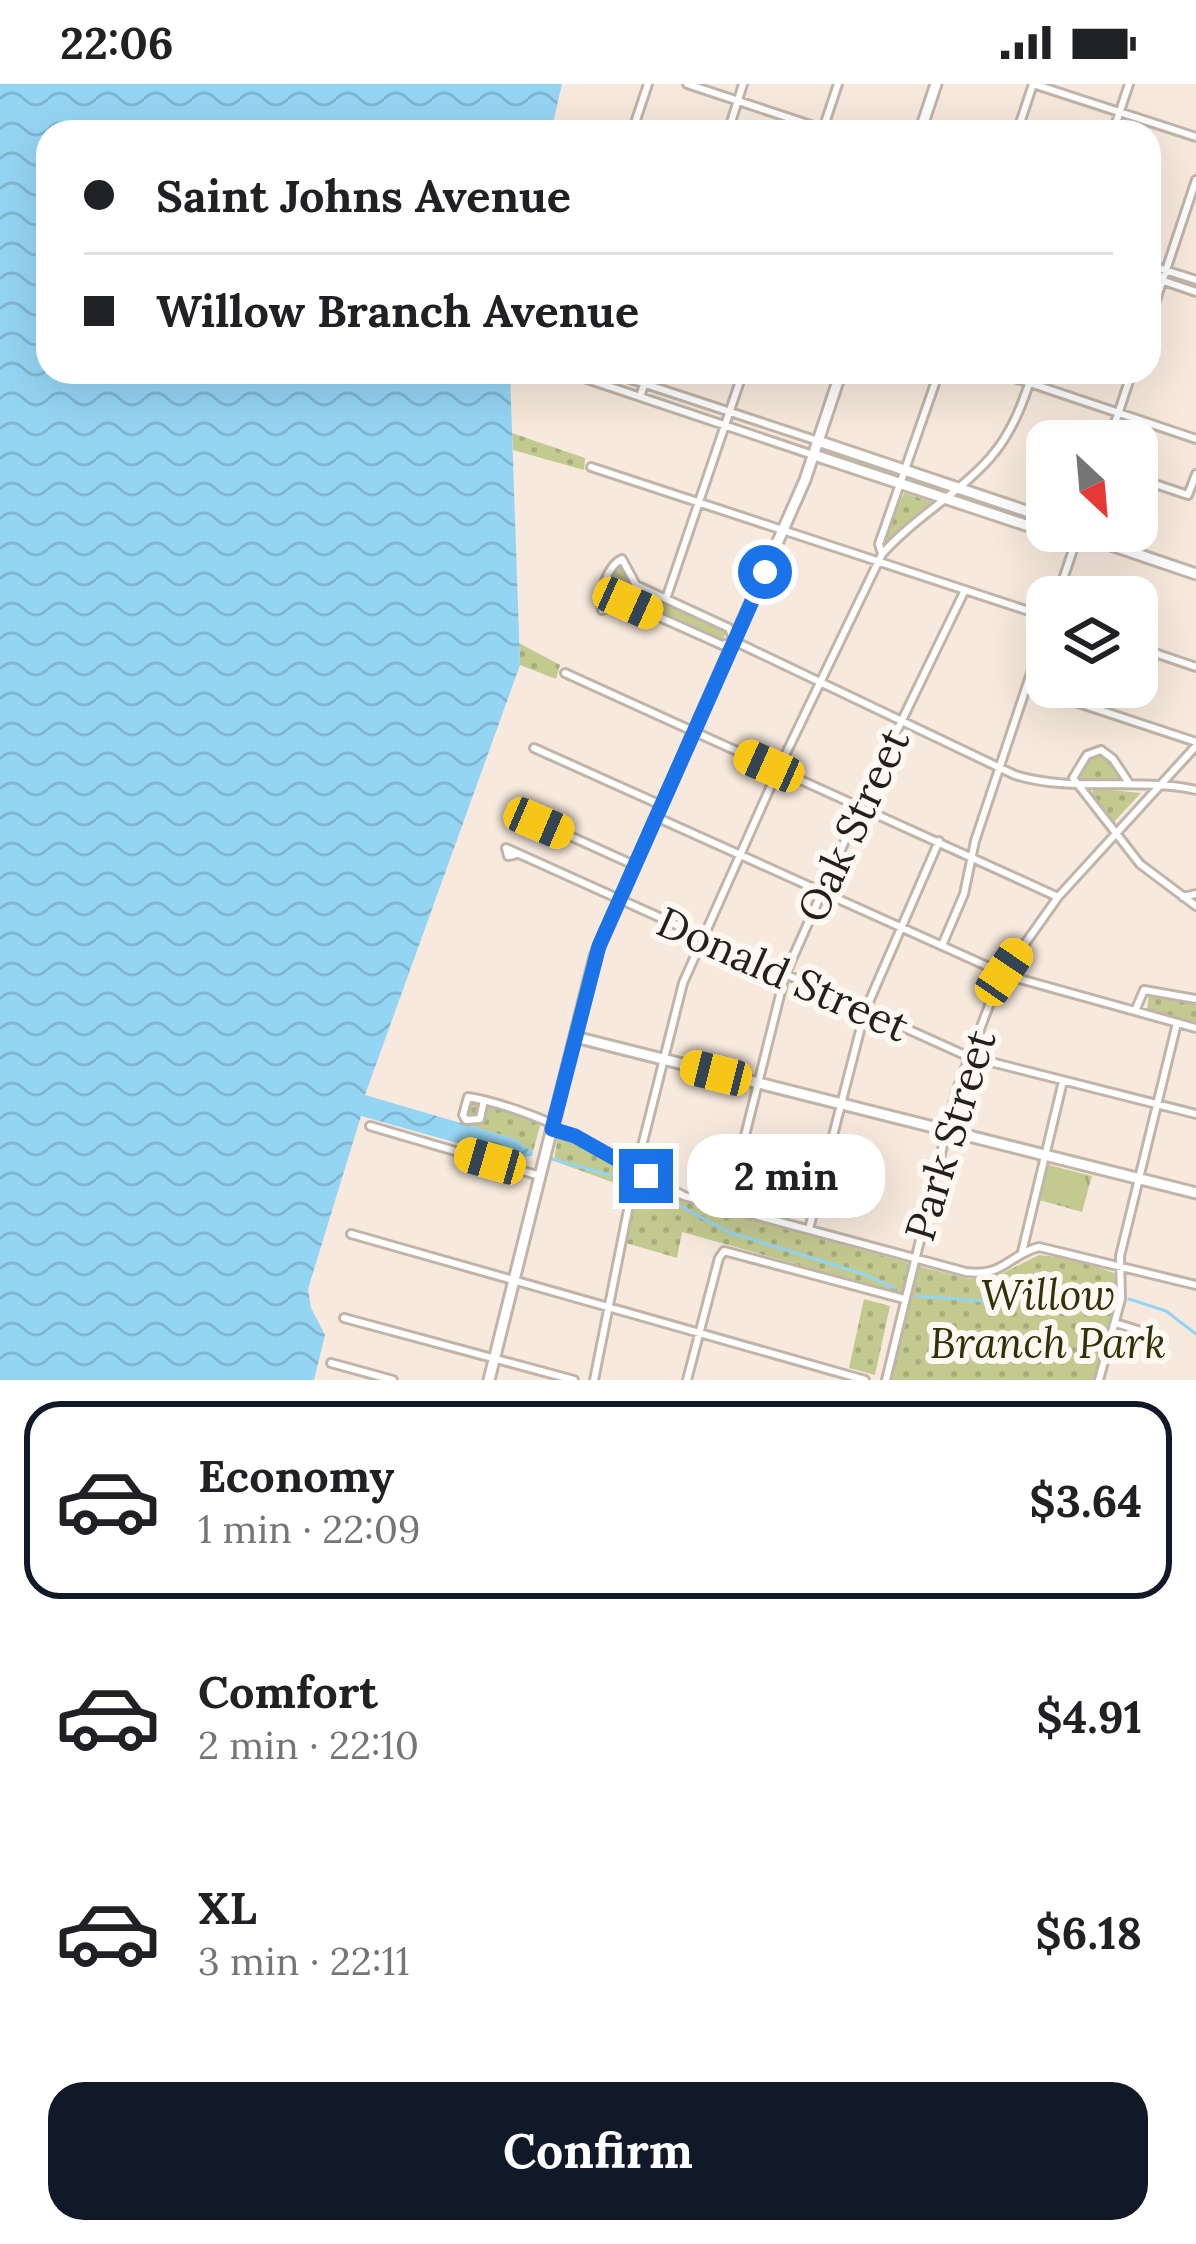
<!DOCTYPE html>
<html lang="en">
<head>
<meta charset="utf-8">
<style>
  :root { --surface:#fff; --page:#f2f2f2; --text:#202124; --muted:#757577; --line:#e0e0e0; --accent:#111827 }
  body { margin:0; font-family:Lora,serif; background:var(--page); color:var(--text); height:100vh; display:flex; flex-direction:column; font-size:45px; white-space:nowrap }
  * { box-sizing:border-box; margin:0 }
  p { font-size:39px; color:var(--muted) }
  .icon { flex:none; width:66px; height:66px; fill:none; stroke:currentColor; stroke-width:2; stroke-linecap:round; stroke-linejoin:round }
  .map { position:relative; height:1296px; overflow:hidden }
  .drawer { display:flex; flex-direction:column; background:var(--surface); flex:1 }
  .drawer>* { flex:none }
  .top-card { position:absolute; left:36px; top:36px; width:1125px; height:264px; border-radius:36px; box-shadow:0 12px 48px #0002; display:grid; align-content:center; height:264px; padding:0 48px; background:var(--surface) }
  .needle { width:78px; rotate:154deg }
  .fabs { position:absolute; left:1026px; top:336px; display:grid; gap:24px }
  .fabs a { display:grid; place-items:center; width:132px; height:132px; border-radius:24px; background:var(--surface); box-shadow:0 12px 48px #0002; font-size:60px }
  .end { position:absolute; width:54px; height:54px; margin:-27px; border:15px solid #1a73e8; background:#fff; box-shadow:0 0 0 6px #fff }
  .from { border-radius:50% }
  .bubble { position:absolute; height:84px; border-radius:36px; background:var(--surface); box-shadow:0 12px 48px #0002; font-size:39px; font-weight:700; line-height:84px; text-align:center }
  .car { position:absolute; width:36px; height:72px; margin:-36px -18px; border-radius:15px; box-shadow:0 0 9px 3px #0007; background:linear-gradient(#f5c518 24%,#345 0 40%,#f5c518 0 76%,#345 0 86%,#f5c518 0) }
  .top-card b { display:flex; align-items:center; gap:42px; height:114px; font-size:45px }
  .top-card b+b { border-top:3px solid var(--line) }
  .top-card i { width:30px; height:30px; background:var(--text) }
  ul { padding:21px 0 0; list-style:none }
  li { display:flex; align-items:center; gap:36px; height:198px; margin:0 24px 18px; padding:0 24px; border:6px solid transparent; border-radius:36px }
  li div { flex:1 }
  li b { display:block; font-size:45px }
  li em { font-style:normal; font-weight:700 }
  li.on { border-color:var(--accent) }
  li>.icon { width:108px; height:108px; stroke-width:1.5 }
  .action { display:flex; gap:24px; margin-top:auto; padding:24px 48px }
  .action a { flex:1; height:138px; border-radius:36px; background:var(--accent); color:#fff; font-size:48px; font-weight:700; line-height:138px; text-align:center }
  .status { display:flex; justify-content:space-between; align-items:center; height:84px; padding:0 60px; background:var(--surface); direction:ltr }
  .status svg { height:33px; fill:currentColor }
  .map>svg:first-child { display:block }
  .grass { fill:url(#grass-tufts) }
  .park { fill:url(#park-dots) }
  .water { fill:url(#water-waves) }
  .lines { fill:none; stroke-linecap:round; stroke-linejoin:round }
  .stream { stroke:#95d5f4; stroke-width:3 }
  .minor-casing { stroke:#c1b4a8; stroke-width:12 }
  .major-casing { stroke:#c1b4a8; stroke-width:15 }
  .minor { stroke:#fff; stroke-width:6 }
  .major { stroke:#fff; stroke-width:9 }
  .route { stroke:#1a73e8; stroke-width:15 }
  .labels { text-anchor:middle; stroke-width:12; stroke-linejoin:round; paint-order:stroke }
  .street-label { font-size:42px; fill:#241f1a; stroke:#fef8f3 }
  .park-label { font-size:42px; font-style:italic; fill:#303305; stroke:#fef8f3 }
</style>
</head>
<body>
<div class="status"><b>22:06</b><svg viewBox="0 0 49 12"><path d="M0 12V9h3v3zM5 12V6h3v6zM10 12V3h3v9zM15 12V0h3v12zM26 1h20v11H26zM47 4h2v5h-2z"/></svg></div>
<div class="map">
<svg width="1196" height="1296" viewBox="0 0 1196 1296">
  <defs>
    <pattern id="grass-tufts" width="24" height="20" patternUnits="userSpaceOnUse" patternTransform="scale(3)"><rect width="24" height="20" fill="#c3ca90"/><path d="M3 7l-1-3M5 7V3M7 7l1-3M15 17l-1-3M17 17v-4M19 17l1-3" fill="none" stroke="#a7ad7c"/></pattern>
    <pattern id="park-dots" width="8" height="8" patternUnits="userSpaceOnUse" patternTransform="scale(3)"><rect width="8" height="8" fill="#c3ca90"/><path d="M2 2h.1M6 6h.1" fill="none" stroke="#a7ad7c" stroke-width="1.8" stroke-linecap="round"/></pattern>
    <pattern id="water-waves" width="16" height="10" patternUnits="userSpaceOnUse" patternTransform="scale(3)"><rect width="16" height="10" fill="#95d5f4"/><path d="M0 5q4-4 8 0t8 0" fill="none" stroke="#80b6d1"/></pattern>
  </defs>
  <rect width="100%" height="100%" fill="#f7e9dd"/>
  <path class="grass" d="M621,481L632,502L727,545L722,558L627,516L604,520L615,483Z
    M1049,1081L1092,1092L1082,1128L1039,1116Z"/>
  <path class="park" d="M512,349L585,374L584,386L513,366Z
    M904,409L932,418L882,461Z
    M519,559L560,581L556,595L520,581Z
    M1097,670L1111,678L1123,695L1079,696L1077,690Z
    M1093,704L1141,709L1113,739L1092,710Z
    M1153,908L1196,919V940L1147,926L1149,910Z
    M464,1015L506,1024L541,1038L533,1068L515,1055L460,1039Z
    M558,1050L634,1089L631,1105L554,1077Z
    M639,1093L683,1117L909,1179L902,1210L682,1148L677,1174L626,1159Z
    M1039,1171L1074,1175L1114,1189C1123,1222 1103,1264 1095,1296H889L918,1182L969,1195H991Z
    M864,1215L890,1222L875,1291L849,1284Z"/>
  <path class="water" d="M0,0H562L551,48H48V288H510L520,581L365,1011L515,1055L533,1068L532,1072L511,1074L361,1032L308,1205L311,1224L325,1251L314,1296H0Z"/>
  <g class="lines">
    <path class="stream" d="M552,1075L624,1095
      M641,1101L729,1148L863,1190L895,1204
      M916,1212L998,1218L1101,1214
      M1129,1215L1166,1227L1196,1250"/>
    <g class="minor-casing">
      <path id="minor" d="M687,0L832,48
        M1033,0L1196,53
        M823,45L838,0
        M632,48L648,0
        M728,48L743,0
        M1017,48L1033,0
        M1113,48L1129,0
        M1149,181L1196,196
        M1149,192L1196,208
        M1149,237L1196,96
        M566,288L813,371
        M609,288L818,357
        M997,288L1196,355
        M640,313L648,288
        M1109,357L1132,288
        M591,383L1047,533
        M1137,394L1188,411L1196,390
        M882,470C914,434 958,410 990,374C1012,349 1023,319 1033,288
        M1057,513L1079,448
        M666,515L743,288
        M731,558L722,561L628,519L602,526C598,511 607,482 622,475L636,501L729,544L734,557L1015,691C1073,709 1137,693 1196,706
        M1137,563L1196,583
        M565,589L1058,813
        M1027,602L1196,658
        M534,664L661,721
        M1129,699L1113,675L1101,666L1087,671L1073,694L1140,780L1196,822
        M526,725L539,738L634,781
        M656,733L1009,892L1196,944
        M514,771L508,772L506,764L967,972L1196,1030
        M1183,813L1196,810
        M943,859L964,810L975,757L1047,541
        M1135,927L1144,906L1196,915
        M484,1016L480,1035L466,1036L463,1031L468,1013C498,1018 525,1028 553,1040
        M370,1042L540,1092
        M552,1045L575,1052L684,1112L966,1188C1005,1193 1008,1171 1039,1163L1196,1201
        M727,1124L785,891L860,723L965,506
        M809,1145L865,927L939,757
        M351,1150L865,1296
        M1022,1168L1063,997
        M344,1234L574,1296
        M1115,1239L1151,1250
        M331,1279L393,1296
        M594,1296L636,1086L683,899L778,686L882,470L879,460L939,288
        M687,1296L719,1174L724,1167L904,1215
        M886,1296L956,1008L998,898L1058,813L1196,662
        M1099,1296L1121,1215L1120,1172L1177,939"/>
    </g>
    <g class="major-casing">
      <path id="major" d="M920,48L936,0
        M818,357L1047,434
        M814,371L1068,455L1078,450L1196,490
        M575,953L1196,1109
        M489,1296L595,872L805,396L841,288"/>
    </g>
    <use href="#minor" class="minor"/>
    <use href="#major" class="major"/>
  </g>
  <g class="lines">
    <path class="route" d="M646,1092L575,1052L552,1045L599,862L765,488"/>
  </g>
  <g class="labels">
    <g class="street-label">
      <text transform="translate(853 741) rotate(-65)" y="15">Oak Street</text>
      <text transform="translate(783 890) rotate(24)" y="15">Donald Street</text>
      <text transform="translate(950 1051) rotate(-73)" y="15">Park Street</text>
    </g>
    <g class="park-label">
      <text x="1048" y="1226">Willow<tspan x="1048" dy="48">Branch Park</tspan></text>
    </g>
  </g>
</svg>
<div class="fabs">
<a><svg class="needle" viewBox="-14 -14 28 28"><path d="M0-13l5 13h-10z" fill="#e53935"/><path d="M0 13l5-13h-10z" fill="#757577"/></svg></a>
<a><svg class="icon" aria-label="layers" viewBox="0 0 24 24"><path d="M12 4l9 5-9 5-9-5zM3 14l9 5 9-5"/></svg></a>
</div>
<i class="end from" style="left:765px;top:488px"></i>
<i class="end" style="left:646px;top:1092px"></i>
<div class="bubble" style="left:687px;top:1050px;width:198px">2 min</div>
<i class="car" style="left:628px;top:519px;rotate:114deg"></i>
<i class="car" style="left:769px;top:682px;rotate:294deg"></i>
<i class="car" style="left:539px;top:739px;rotate:113deg"></i>
<i class="car" style="left:1004px;top:888px;rotate:34deg"></i>
<i class="car" style="left:716px;top:989px;rotate:284deg"></i>
<i class="car" style="left:490px;top:1077px;rotate:286deg"></i>
<div class="top-card">
<b><i class="from"></i>Saint Johns Avenue</b>
<b><i></i>Willow Branch Avenue</b>
</div>
</div>
<section class="drawer">
<ul>
<li class="on"><svg class="icon" aria-label="car" viewBox="0 0 24 24"><path d="M5 17H2v-5l4-1 3-4h7l3 4 3 1v5h-3M9 17h6M6 11h13"/><circle cx="7" cy="17" r="2"/><circle cx="17" cy="17" r="2"/></svg><div><b>Economy</b><p>1 min · 22:09</p></div><em>$3.64</em></li>
<li><svg class="icon" aria-label="car" viewBox="0 0 24 24"><path d="M5 17H2v-5l4-1 3-4h7l3 4 3 1v5h-3M9 17h6M6 11h13"/><circle cx="7" cy="17" r="2"/><circle cx="17" cy="17" r="2"/></svg><div><b>Comfort</b><p>2 min · 22:10</p></div><em>$4.91</em></li>
<li><svg class="icon" aria-label="car" viewBox="0 0 24 24"><path d="M5 17H2v-5l4-1 3-4h7l3 4 3 1v5h-3M9 17h6M6 11h13"/><circle cx="7" cy="17" r="2"/><circle cx="17" cy="17" r="2"/></svg><div><b>XL</b><p>3 min · 22:11</p></div><em>$6.18</em></li>
</ul>
<div class="action"><a>Confirm</a></div>
</section>
</body>
</html>
